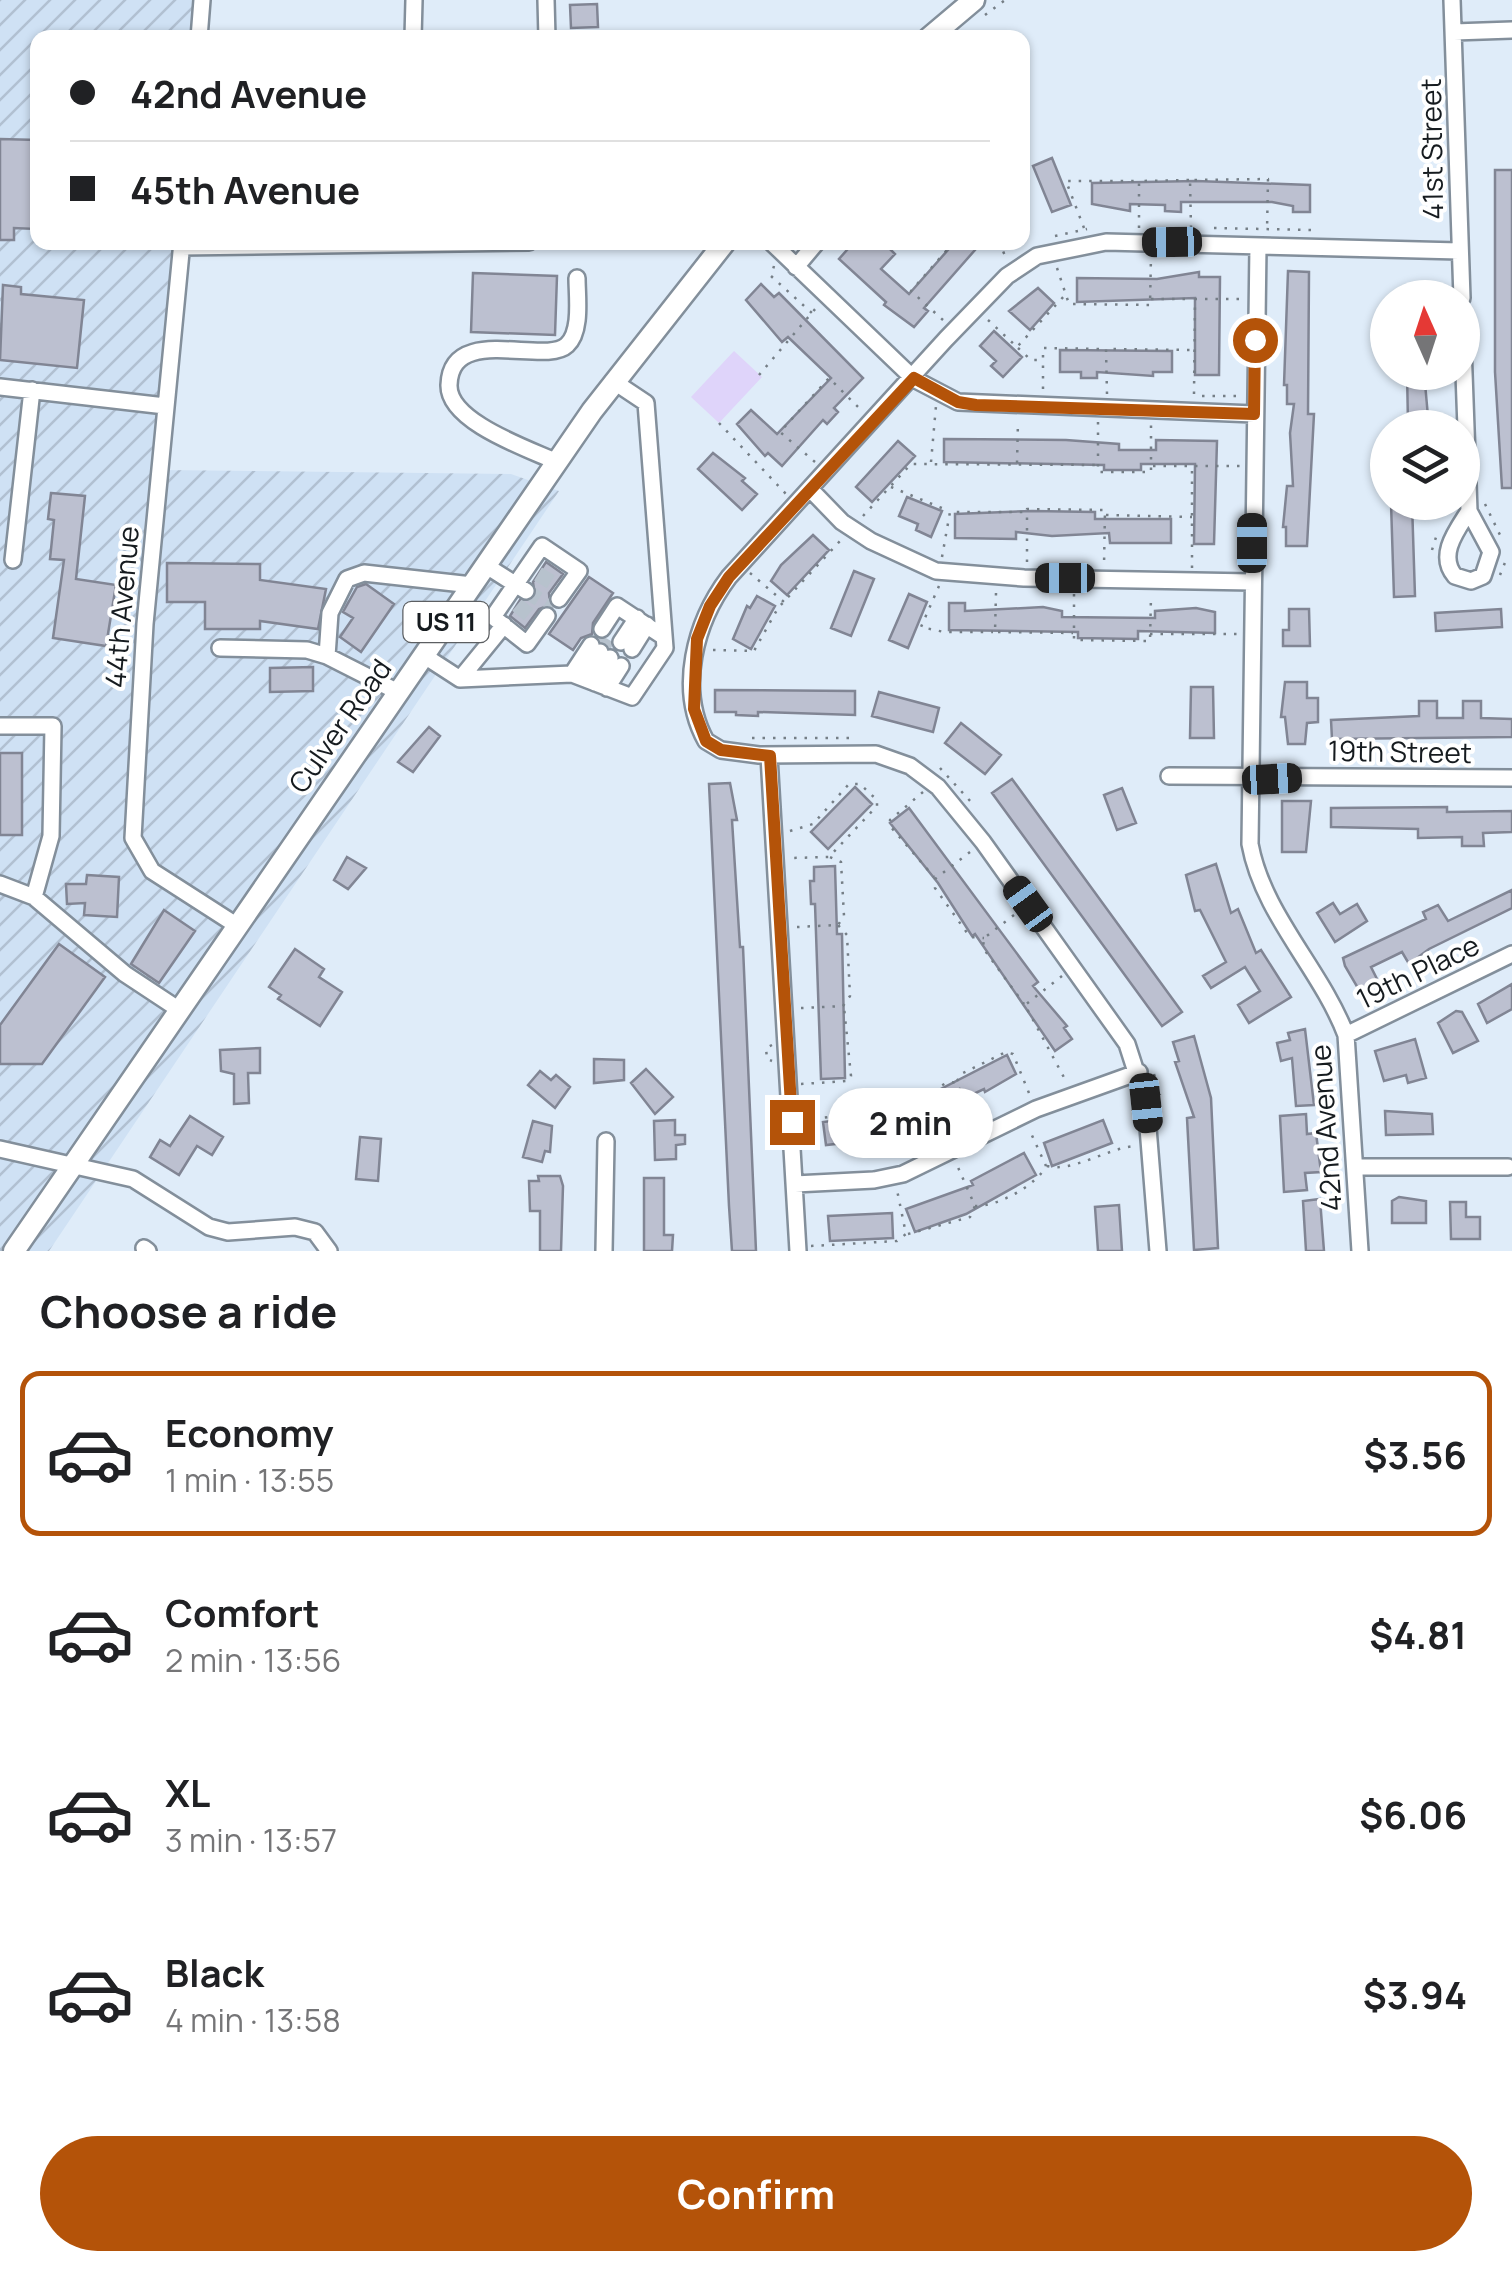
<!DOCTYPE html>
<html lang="en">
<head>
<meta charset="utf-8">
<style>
  :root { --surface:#fff; --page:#f2f2f2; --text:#202124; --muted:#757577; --line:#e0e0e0; --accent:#b45309 }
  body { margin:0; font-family:Manrope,sans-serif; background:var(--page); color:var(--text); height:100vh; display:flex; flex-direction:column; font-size:38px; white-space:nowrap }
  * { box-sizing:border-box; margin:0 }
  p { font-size:32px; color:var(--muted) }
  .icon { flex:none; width:55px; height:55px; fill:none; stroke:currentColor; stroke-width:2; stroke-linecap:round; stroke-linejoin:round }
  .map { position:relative; height:1251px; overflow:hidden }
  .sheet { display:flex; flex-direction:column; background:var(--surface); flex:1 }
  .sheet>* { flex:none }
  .hud { position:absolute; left:30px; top:30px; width:1000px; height:220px; border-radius:20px; box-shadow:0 2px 8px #0004; display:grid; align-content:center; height:220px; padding:0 40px; background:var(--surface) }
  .needle { width:65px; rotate:357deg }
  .buttons { position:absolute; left:1370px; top:280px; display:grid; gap:20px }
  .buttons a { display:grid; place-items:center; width:110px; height:110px; border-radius:50%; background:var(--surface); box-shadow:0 2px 8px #0004; font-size:50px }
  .end { position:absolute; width:45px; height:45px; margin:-22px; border:12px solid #b45309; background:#fff; box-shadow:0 0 0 5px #fff }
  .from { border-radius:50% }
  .bubble { position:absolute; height:70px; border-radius:35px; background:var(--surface); box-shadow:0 2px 8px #0004; font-size:32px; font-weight:700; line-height:70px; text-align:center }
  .car { position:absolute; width:30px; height:60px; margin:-30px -15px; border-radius:12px; box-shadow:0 0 8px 2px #0007; background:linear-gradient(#222 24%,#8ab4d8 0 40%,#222 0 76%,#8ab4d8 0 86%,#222 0) }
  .hud b { display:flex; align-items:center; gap:35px; height:95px; font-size:38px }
  .hud b+b { border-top:2px solid var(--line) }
  .hud i { width:25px; height:25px; background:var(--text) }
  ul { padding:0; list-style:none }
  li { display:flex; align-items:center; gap:30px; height:165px; margin:0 20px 15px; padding:0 20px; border:5px solid transparent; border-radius:20px }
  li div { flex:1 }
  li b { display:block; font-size:38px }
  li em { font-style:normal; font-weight:700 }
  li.current { border-color:var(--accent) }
  li>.icon { width:90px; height:90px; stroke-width:1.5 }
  h2 { padding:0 40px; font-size:45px; line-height:120px }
  .cta { display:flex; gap:20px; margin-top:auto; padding:20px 40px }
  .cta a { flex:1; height:115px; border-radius:60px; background:var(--accent); color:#fff; font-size:40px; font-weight:700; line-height:115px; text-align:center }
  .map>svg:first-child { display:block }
  .industrial { fill:url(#industrial-furrows) }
  .grass { fill:#dfd4fa }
  .building { fill:#bcc0d0; stroke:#818594; stroke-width:2.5 }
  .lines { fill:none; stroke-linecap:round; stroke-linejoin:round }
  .minor-tunnel { stroke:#b7c2cd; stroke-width:15; stroke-dasharray:15 8; stroke-linecap:butt }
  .minor-casing { stroke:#838f9b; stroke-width:20 }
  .major-casing { stroke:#838f9b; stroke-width:25 }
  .path { stroke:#757e86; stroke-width:2.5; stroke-dasharray:2.5 8; stroke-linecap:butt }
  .minor { stroke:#fff; stroke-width:15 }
  .major { stroke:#fff; stroke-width:20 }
  .route { stroke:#b45309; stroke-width:12 }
  .labels { text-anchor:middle; stroke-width:8; stroke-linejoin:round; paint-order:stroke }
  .shield { fill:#fff; stroke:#5c5f62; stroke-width:2.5 }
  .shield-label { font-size:25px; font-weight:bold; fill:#161b1f }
  .street-label { font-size:28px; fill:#161b1f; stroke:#fff }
</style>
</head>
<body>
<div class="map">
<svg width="1512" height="1251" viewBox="0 0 1512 1251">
  <defs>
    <pattern id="industrial-furrows" width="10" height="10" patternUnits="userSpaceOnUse" patternTransform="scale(2.5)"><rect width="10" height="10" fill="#cfe1f4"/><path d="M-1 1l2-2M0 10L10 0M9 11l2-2" fill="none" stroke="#b1c0d1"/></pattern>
  </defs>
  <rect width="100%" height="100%" fill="#dfecf9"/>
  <path class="industrial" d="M0,0H196L193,37L38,38V242L177,243L159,470L511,474L559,491L49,1251H0Z"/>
  <path class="grass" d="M734,351L762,377L719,423L691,397Z"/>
  <path class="building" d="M597,4L598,27L571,28L570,5Z
    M0,139L38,140L36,229L14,228V240H0Z
    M1052,158L1071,205L1052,212L1033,166Z
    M1495,170H1512V488H1502L1495,372Z
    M1196,181L1310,185V212H1293V206L1272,202H1181V212L1165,211V205L1130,204V211L1092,204V183Z
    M854,242H883L895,254L881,269L909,294L955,242H982L924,308L928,311L914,327L884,305L886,302L839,259Z
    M1288,271L1309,272L1308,414H1314L1307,546H1286V527H1283L1287,486H1293L1290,433L1294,404H1287V385H1284Z
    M1199,272V277H1220L1219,375H1195V298L1077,302V278L1157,279Z
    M473,273L557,276L555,335L471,332Z
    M761,284L774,297L779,293L863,378L834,408L838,412L827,424L823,420L782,466L768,453L765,456L737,424L751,410L777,434L831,378L788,337L782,342L746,300Z
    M3,285L21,287V294L84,300L77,368L0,360Z
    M1038,288L1054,303L1030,330L1009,311Z
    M994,331L1022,357L1003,377L991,366L996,361L980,346Z
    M1060,350L1172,351V372H1153V376L1097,372V378H1081V372H1060Z
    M1407,372H1424L1429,428L1408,424Z
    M944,439L1066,440L1119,444V450H1156V440L1217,441L1214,544H1194L1195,464H1141V470H1104V465L944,462Z
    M898,441L915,456L872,502L856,487Z
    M713,453L745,478L742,481L757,494L742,510L698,469Z
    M51,493L85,496L76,579L116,585L106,646L53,638L64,560L50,559L54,520L48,519Z
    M907,497L942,511L931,537L916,530L918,524L899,516Z
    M1391,503H1412L1415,596L1394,597Z
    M1032,511L1095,512V519H1171V543H1110L1109,533L1052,536L1016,532V539L955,538V514Z
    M813,535L829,550L787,595L771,581L781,565Z
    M546,562L563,574L549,593L550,605L539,609L525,628L510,616L520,600L535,598L533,582Z
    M167,563L260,564V580L326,589L318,629L260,621V629H205V602H167Z
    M854,571L874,579L851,636L831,628Z
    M589,577L613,593L593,623L592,634L581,638L573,650L549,634Z
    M366,584L394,604L361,652L340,637L353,618L343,612L357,587Z
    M909,594L927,602L908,648L889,640Z
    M757,596L775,606L751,649L733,639L747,606L750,608Z
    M949,603H965V611L1043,607L1062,611V617L1155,618V611L1196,608L1215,612V633L1138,631V639L1078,638V632L949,630Z
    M1289,609H1309L1310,646H1283V630H1289Z
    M1501,609L1502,627L1436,631L1435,613Z
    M313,667V691L270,692V668Z
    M1285,682H1307V698H1318V722L1307,723L1305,744H1288L1285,717H1281Z
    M1191,687H1213L1214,738H1190Z
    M715,690L855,691V715L758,712V716L736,715V712H715Z
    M879,692L939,708L933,732L872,716Z
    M1419,701H1437V718H1463V701H1481V718L1512,719V737L1332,739L1331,720L1419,716Z
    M961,723L1001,755L985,774L945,743Z
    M429,727L440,736L413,772L398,762Z
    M0,753H22V835H0Z
    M1012,779L1182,1012L1162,1026L992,793Z
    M730,783L737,820H732L740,947H743L756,1251H732L729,1206L709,784Z
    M855,787L872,804L828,849L811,832Z
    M1122,788L1136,823L1117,830L1104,795Z
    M1282,801H1311L1306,852H1282Z
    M1447,807V812L1512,811V832L1483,833L1484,846H1462V837L1418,838V829L1331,827V808Z
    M909,808L1038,982L1033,986L1067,1026L1064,1028L1072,1039L1055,1051L975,934L972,936L938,883L890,823Z
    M347,857L366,868L348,889L334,880Z
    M1216,864L1231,913L1238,909L1256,953L1261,950L1291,997L1249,1023L1238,1005L1260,991L1245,967L1211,988L1203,976L1226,962L1200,910L1195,911L1186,875Z
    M835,866L837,934H842L845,1078L821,1079L815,904H811L810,881H814V867Z
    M87,875L119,877L117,917L84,915L85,903L67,904L66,884H86Z
    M1512,890V908L1429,949L1409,964L1402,952L1371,967L1378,981L1359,990L1345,966L1343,958L1426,919L1423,912L1438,905L1448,921Z
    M1333,903L1340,914L1357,904L1367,921L1335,942L1317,913Z
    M164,910L195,931L159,983L131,964Z
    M59,944L105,977L42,1064H0V1025Z
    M295,949L324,969L319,977L342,992L320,1026L278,999L281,995L269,987Z
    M1512,984V1009L1487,1023L1478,1004Z
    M1456,1011L1462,1012L1478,1041L1453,1053L1438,1023Z
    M1305,1029L1314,1105L1296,1106L1292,1058L1281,1061L1277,1043L1290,1040L1288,1033Z
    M1194,1036L1211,1098L1218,1248L1194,1250L1187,1118L1194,1117L1175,1062L1179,1061L1173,1042Z
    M1415,1039L1426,1078L1408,1083L1406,1075L1384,1081L1375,1051Z
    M260,1048V1073H248L249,1103L234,1104V1074L221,1071L220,1050Z
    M1007,1055L1016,1074L985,1092L984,1089L954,1103L957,1108L912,1132L900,1110Z
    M594,1059L624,1060V1080L594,1083Z
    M646,1069L673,1097L655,1114L631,1083Z
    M540,1071L551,1080L556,1075L570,1087L555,1108L528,1085Z
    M1385,1111L1432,1114L1433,1134L1386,1135Z
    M886,1114L889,1138L826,1145L823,1122Z
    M1306,1114L1307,1134L1316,1133L1321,1172L1305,1173L1307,1190L1284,1192L1280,1116Z
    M190,1116L223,1137L212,1155L197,1146L179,1175L150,1157L160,1140L170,1146Z
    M675,1120V1135H685V1144L676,1145V1159L655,1160L654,1121Z
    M1103,1120L1112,1143L1052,1166L1044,1143Z
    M533,1121L552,1126L550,1152L545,1151L542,1162L523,1157Z
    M360,1137L381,1139L378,1181L356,1179Z
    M1024,1153L1036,1175L966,1214L915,1232L906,1209L973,1185L971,1181Z
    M538,1176H560L563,1186L561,1251H540V1211H530L529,1181H539Z
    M644,1178H664V1235H673L672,1251H644Z
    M1399,1197L1426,1201V1223H1392V1201Z
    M1320,1199L1324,1251H1306L1303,1201Z
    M1450,1202H1466V1217H1480V1239H1451Z
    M1119,1205L1122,1251H1098L1095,1207Z
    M892,1213L893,1238L830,1241L828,1216Z"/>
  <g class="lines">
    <path class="minor-tunnel" d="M538,574L556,585
      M526,591L553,608
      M517,605L533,618
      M600,652L610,635"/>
    <g class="minor-casing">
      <path id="minor" d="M546,0L547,38
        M1452,0L1462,298
        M1454,32L1512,30
        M199,38L202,0
        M413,38L414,0
        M182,242L145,624L133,838L152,871L236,925
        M771,242L914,379L958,402L1254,414
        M1258,246L1250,844C1263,915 1321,969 1346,1035L1360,1251
        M181,247L529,242
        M796,267L817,242
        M1462,318L1469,511
        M0,387L165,406
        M557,462C529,449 448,422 449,385C451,323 545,366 567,345C582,331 577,297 577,278
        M811,490L842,522L871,541L936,571L1024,578L1252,582
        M1469,511L1491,552L1483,576L1471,581L1455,576C1437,555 1457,530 1469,511Z
        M13,560L32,390
        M485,565L526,591
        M547,616L527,644L493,617L542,546L579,571L559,599
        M602,629L617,606L664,637
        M621,642L637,618
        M220,648L307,650L327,656
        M632,649L647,625
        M423,655L460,679L572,674L632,697L665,648L646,403L613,381
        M572,674L591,645
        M584,678L600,652
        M460,679L504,625
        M595,683L610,658
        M607,688L621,666
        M398,692L327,656L330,613L347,579L364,573L472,585
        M0,726H53L51,836L34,897
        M769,756L798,1251
        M1169,776L1512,778
        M0,884L34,897L125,974L178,1009
        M1346,1035L1512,954
        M0,1149L133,1179L209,1227L228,1232L295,1227L315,1232L329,1251
        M1356,1167H1508
        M795,1184L874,1180L903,1174L1036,1109L1139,1072
        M144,1248L148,1251
        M604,1251L606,1141
        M1158,1251L1146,1103L1127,1044L983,842L938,787L910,766L876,754L759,755L721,750L706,741C677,689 695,622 729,577L946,339L1007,276L1037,256L1106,242L1459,251"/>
    </g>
    <g class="major-casing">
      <path id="major" d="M929,38L974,0
        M14,1251L592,411L725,242"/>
    </g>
    <path class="path" d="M985,15L1005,0
      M1084,228L1066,181H1139
      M1139,228V181L1189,180
      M1191,228L1190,180L1268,179L1267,231
      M1214,228L1311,230
      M1055,236L1087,229
      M999,242L1006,258
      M774,266L771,276L813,314
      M1057,268L1069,304L1150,305L1151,256
      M1151,299H1193
      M943,320L911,291L954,242
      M988,320L1017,347L1066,294
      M1018,348L1031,360H1041
      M759,375L816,308
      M1043,389V348L1104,349
      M1107,394L1106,349L1193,350
      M1194,394L1195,299H1242
      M1202,396H1239
      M1098,422V472H1151V423
      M719,423L786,494
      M815,462L780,432L829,378L862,411
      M931,462L936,406
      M1017,463L1018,421
      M1153,466H1190
      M891,487L949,511
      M1485,504L1501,537
      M1106,515L1192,517
      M863,516L911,464L1098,465
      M1432,550L1437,534
      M942,557L950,512H1026
      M1027,562V509L1105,510L1104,566
      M1192,568V466H1241
      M750,573L784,602
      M1500,575L1506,560
      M939,586L921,627L944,632H993
      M996,593L995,632L1073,633
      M1074,594V640L1150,641L1151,596
      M1150,634H1239
      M713,650L754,651L778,608L840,541
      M752,738H849
      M940,768L972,803
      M923,792L890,820V826L934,877
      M790,831L813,824L849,784H860L877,800V806L829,857L791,858
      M970,852L935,879V888L970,937L984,938
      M1014,915L984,938L983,948L1024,1004
      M797,927L838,925L844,916L841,862L830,857
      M1062,976L1025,1005L1067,1083
      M801,1008L843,1006L850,996L847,935L838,925
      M772,1045L766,1048L767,1059L772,1061
      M1154,1074L1160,1095
      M957,1081L961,1074L1006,1052L1013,1054L1029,1093
      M801,1084L847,1081L851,1076L844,1007
      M897,1112L946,1083L956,1082L976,1122
      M804,1120L886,1110L896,1113L908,1155
      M1047,1166C1071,1173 1108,1148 1135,1146
      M975,1206C997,1207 1037,1185 1046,1166L1030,1131
      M908,1234L970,1217L975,1206L957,1165
      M811,1246L897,1241L906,1234L897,1190"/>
    <use href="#minor" class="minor"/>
    <use href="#major" class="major"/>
  </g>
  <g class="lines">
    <path class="route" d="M792,1122L770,756L721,750L706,741L694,709L697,639L710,606L729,577L914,378L958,402L976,405L1254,414L1255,340"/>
  </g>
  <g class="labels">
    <rect class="shield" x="403.5" y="602" width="85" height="40" rx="8"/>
    <g class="shield-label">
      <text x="446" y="631">US 11</text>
    </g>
    <g class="street-label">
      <text transform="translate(1432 149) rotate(-91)" y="10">41st Street</text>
      <text transform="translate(122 607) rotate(-85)" y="10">44th Avenue</text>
      <text transform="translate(340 726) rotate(-55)" y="10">Culver Road</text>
      <text transform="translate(1400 752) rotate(1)" y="10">19th Street</text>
      <text transform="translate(1418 972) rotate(-26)" y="10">19th Place</text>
      <text transform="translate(1326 1128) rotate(-94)" y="10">42nd Avenue</text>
    </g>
  </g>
</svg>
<div class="buttons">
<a><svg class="needle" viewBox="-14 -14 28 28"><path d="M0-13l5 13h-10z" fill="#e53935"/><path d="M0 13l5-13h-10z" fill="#757577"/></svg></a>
<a><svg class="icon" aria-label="layers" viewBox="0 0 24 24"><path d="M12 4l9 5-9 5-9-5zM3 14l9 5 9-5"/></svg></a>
</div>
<i class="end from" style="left:1255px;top:340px"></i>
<i class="end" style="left:792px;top:1122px"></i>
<div class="bubble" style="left:828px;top:1088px;width:165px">2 min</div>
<i class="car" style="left:1172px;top:242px;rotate:269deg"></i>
<i class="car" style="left:1252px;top:543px;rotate:0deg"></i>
<i class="car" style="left:1065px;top:578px;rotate:270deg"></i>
<i class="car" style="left:1272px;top:779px;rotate:87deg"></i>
<i class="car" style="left:1028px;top:904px;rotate:324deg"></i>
<i class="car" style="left:1146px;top:1103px;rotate:174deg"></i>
<div class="hud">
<b><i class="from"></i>42nd Avenue</b>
<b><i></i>45th Avenue</b>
</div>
</div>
<section class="sheet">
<h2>Choose a ride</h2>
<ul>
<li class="current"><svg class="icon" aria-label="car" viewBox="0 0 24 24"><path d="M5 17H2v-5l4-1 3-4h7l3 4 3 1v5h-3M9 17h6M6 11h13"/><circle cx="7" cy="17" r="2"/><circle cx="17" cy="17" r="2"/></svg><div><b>Economy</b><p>1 min · 13:55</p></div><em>$3.56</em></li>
<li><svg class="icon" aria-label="car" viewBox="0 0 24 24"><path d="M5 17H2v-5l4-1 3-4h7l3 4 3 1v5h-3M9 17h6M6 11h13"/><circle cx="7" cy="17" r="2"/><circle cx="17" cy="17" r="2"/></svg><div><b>Comfort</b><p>2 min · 13:56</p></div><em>$4.81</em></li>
<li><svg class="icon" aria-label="car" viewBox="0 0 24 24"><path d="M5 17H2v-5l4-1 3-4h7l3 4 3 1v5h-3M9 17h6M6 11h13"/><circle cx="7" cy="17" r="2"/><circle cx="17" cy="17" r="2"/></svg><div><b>XL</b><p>3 min · 13:57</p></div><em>$6.06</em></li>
<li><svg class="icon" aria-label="car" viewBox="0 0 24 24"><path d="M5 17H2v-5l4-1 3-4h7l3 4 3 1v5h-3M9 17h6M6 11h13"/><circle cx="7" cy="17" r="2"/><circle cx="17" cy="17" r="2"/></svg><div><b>Black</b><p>4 min · 13:58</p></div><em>$3.94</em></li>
</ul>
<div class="cta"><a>Confirm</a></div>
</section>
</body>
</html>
